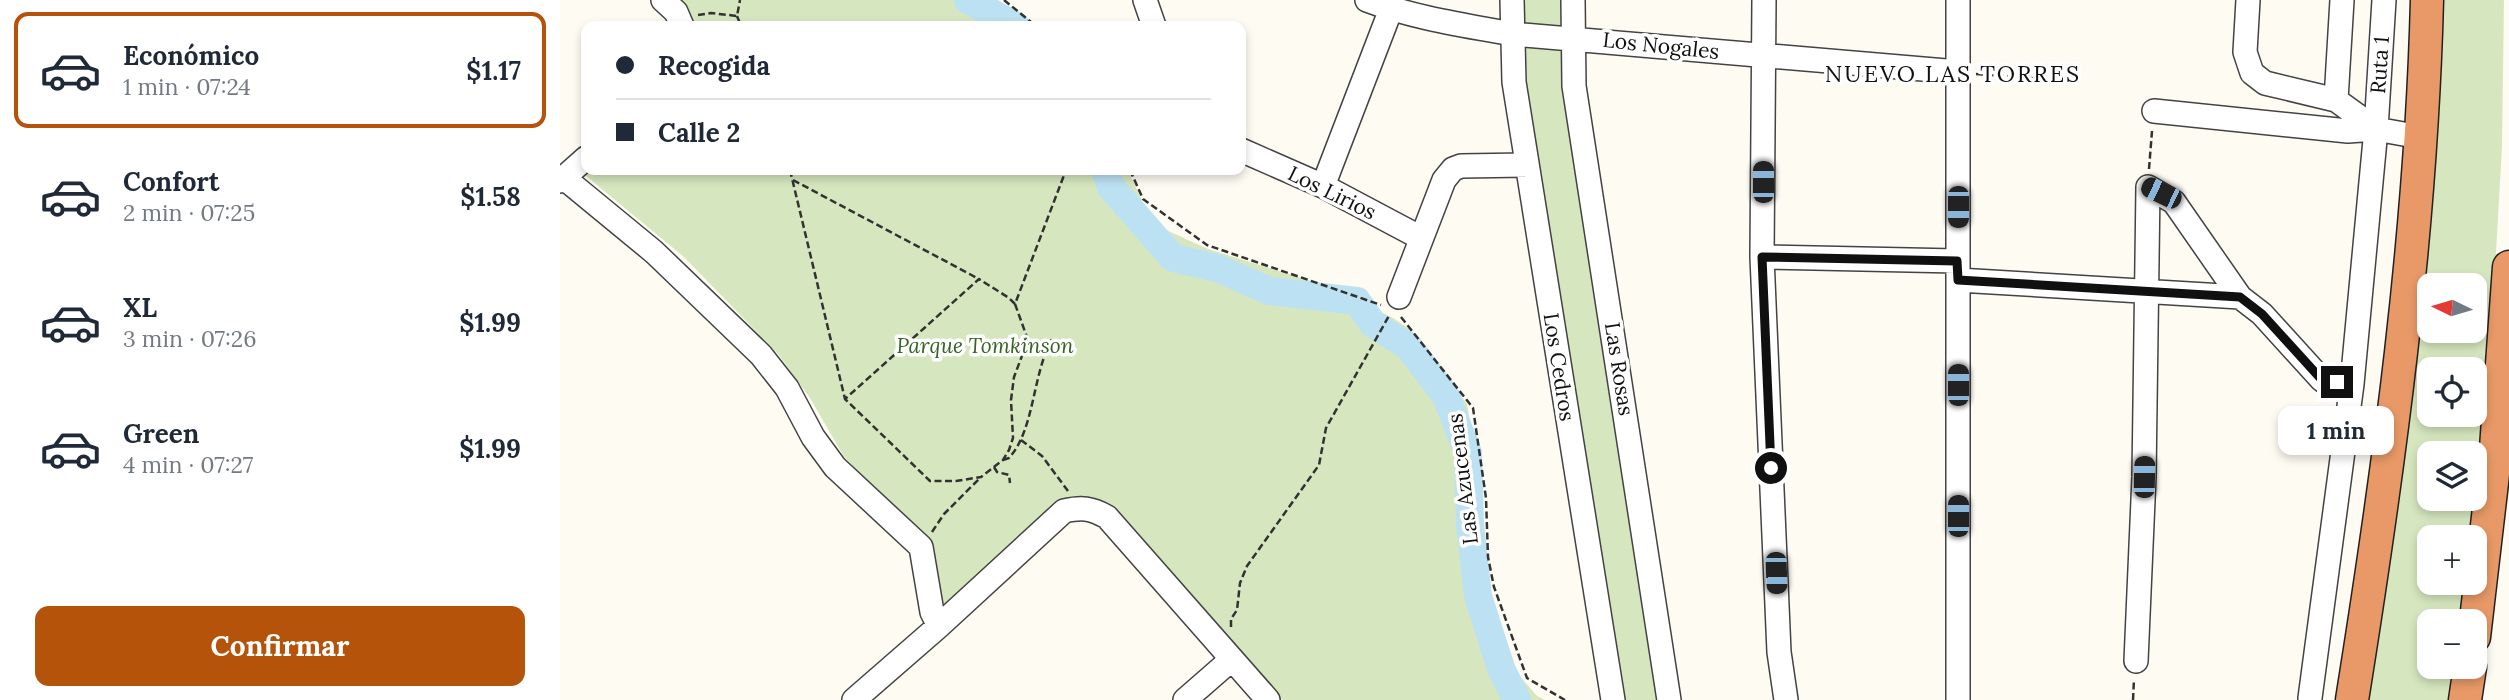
<!DOCTYPE html>
<html lang="es">
<head>
<meta charset="utf-8">
<style>
  :root { --surface:#fff; --page:#f6f6f7; --text:#1f2937; --muted:#747a83; --line:#e0e1e3; --accent:#b45309 }
  body { margin:0; font-family:Lora,serif; background:var(--page); color:var(--text); height:100vh; display:flex; flex-direction:column; font-size:26px; white-space:nowrap }
  * { box-sizing:border-box; margin:0 }
  p { font-size:23px; color:var(--muted) }
  .icon { flex:none; width:38px; height:38px; fill:none; stroke:currentColor; stroke-width:2; stroke-linecap:round; stroke-linejoin:round }
  .map { position:relative; flex:1; overflow:hidden }
  .details { display:flex; flex-direction:column; background:var(--surface); width:560px }
  .details>* { flex:none }
  .guide { position:absolute; left:21px; top:21px; width:665px; height:154px; border-radius:14px; box-shadow:0 4px 10px #0003; display:grid; align-content:center; height:154px; padding:0 35px; background:var(--surface) }
  .needle { width:46px; rotate:275deg }
  .fabs { position:absolute; left:1857px; top:273px; display:grid; gap:14px }
  .fabs a { display:grid; place-items:center; width:70px; height:70px; border-radius:14px; background:var(--surface); box-shadow:0 4px 10px #0003; font-size:35px }
  .end { position:absolute; width:32px; height:32px; margin:-16px; border:9px solid #101010; background:#fff; box-shadow:0 0 0 4px #fff }
  .from { border-radius:50% }
  .bubble { position:absolute; height:49px; border-radius:14px; background:var(--surface); box-shadow:0 4px 10px #0003; font-size:23px; font-weight:700; line-height:49px; text-align:center }
  .car { position:absolute; width:21px; height:42px; margin:-21px -10px; border-radius:9px; box-shadow:0 0 5px 2px #0007; background:linear-gradient(#222 24%,#8ab4d8 0 40%,#222 0 76%,#8ab4d8 0 86%,#222 0) }
  .guide b { display:flex; align-items:center; gap:24px; height:66px; font-size:26px }
  .guide b+b { border-top:2px solid var(--line) }
  .guide i { width:18px; height:18px; background:var(--text) }
  ul { padding:12px 0 0; list-style:none }
  li { display:flex; align-items:center; gap:21px; height:116px; margin:0 14px 10px; padding:0 21px; border:4px solid transparent; border-radius:14px }
  li div { flex:1 }
  li b { display:block; font-size:26px }
  li em { font-style:normal; font-weight:700 }
  li.active { border-color:var(--accent) }
  li>.icon { width:63px; height:63px; stroke-width:1.5 }
  .button { display:flex; gap:14px; margin-top:auto; padding:14px 35px }
  .button a { flex:1; height:80px; border-radius:14px; background:var(--accent); color:#fff; font-size:28px; font-weight:700; line-height:80px; text-align:center }
  main { display:flex; flex:1; min-height:0 }
  .map>svg:first-child { display:block }
  .green { fill:#d6e7bf; fill-rule:evenodd }
  .lines { fill:none; stroke-linecap:round; stroke-linejoin:round }
  .river { stroke:#bce1f2; stroke-width:28 }
  .minor-casing { stroke:#434343; stroke-width:26 }
  .highway-casing { stroke:#212121; stroke-width:35 }
  .path { stroke:#323232; stroke-width:2.5; stroke-dasharray:7 3.5; stroke-linecap:butt }
  .minor { stroke:#fff; stroke-width:23 }
  .highway { stroke:#e89967; stroke-width:32 }
  .route { stroke:#101010; stroke-width:9 }
  .labels { text-anchor:middle; stroke-width:7; stroke-linejoin:round; paint-order:stroke }
  .street-label { font-size:21px; fill:#101010; stroke:#fff }
  .park-label { font-size:21px; font-style:italic; fill:#366324; stroke:#fff }
  .neighbourhood-label { font-size:23px; letter-spacing:2px; fill:#101010; stroke:#fff }
</style>
</head>
<body>
<main>
<section class="details">
<ul>
<li class="active"><svg class="icon" aria-label="car" viewBox="0 0 24 24"><path d="M5 17H2v-5l4-1 3-4h7l3 4 3 1v5h-3M9 17h6M6 11h13"/><circle cx="7" cy="17" r="2"/><circle cx="17" cy="17" r="2"/></svg><div><b>Económico</b><p>1 min · 07:24</p></div><em>$1.17</em></li>
<li><svg class="icon" aria-label="car" viewBox="0 0 24 24"><path d="M5 17H2v-5l4-1 3-4h7l3 4 3 1v5h-3M9 17h6M6 11h13"/><circle cx="7" cy="17" r="2"/><circle cx="17" cy="17" r="2"/></svg><div><b>Confort</b><p>2 min · 07:25</p></div><em>$1.58</em></li>
<li><svg class="icon" aria-label="car" viewBox="0 0 24 24"><path d="M5 17H2v-5l4-1 3-4h7l3 4 3 1v5h-3M9 17h6M6 11h13"/><circle cx="7" cy="17" r="2"/><circle cx="17" cy="17" r="2"/></svg><div><b>XL</b><p>3 min · 07:26</p></div><em>$1.99</em></li>
<li><svg class="icon" aria-label="car" viewBox="0 0 24 24"><path d="M5 17H2v-5l4-1 3-4h7l3 4 3 1v5h-3M9 17h6M6 11h13"/><circle cx="7" cy="17" r="2"/><circle cx="17" cy="17" r="2"/></svg><div><b>Green</b><p>4 min · 07:27</p></div><em>$1.99</em></li>
</ul>
<div class="button"><a>Confirmar</a></div>
</section>
<div class="map">
<svg width="1949" height="700" viewBox="0 0 1949 700">
  <rect width="100%" height="100%" fill="#fefbf3"/>
  <path class="green" d="M111,0H438L472,26H128Z
    M959,0H1005L1004,19L1001,27L966,25L961,22Z
    M1879,0H1944L1942,147L1934,288L1913,537H1869V583H1907L1902,621H1869V667H1896L1891,700H1799ZM1869,285H1914V331H1869ZM1869,369H1914V415H1869ZM1869,453H1914V499H1869Z
    M967,46L997,47L1001,50L1002,71L1105,700H1062L958,74L963,50Z
    M23,167L26,170H568L588,214L604,229L648,249L771,287L833,318L852,331L907,404L918,466L920,532L925,577L958,674L977,696L985,700H723L618,584L530,500L382,610L363,547L283,455L250,398L218,354L124,257L26,176Z"/>
  <g class="lines">
    <path class="river" d="M408,0L456,26
      M545,170L551,187L613,258L657,268L709,291L797,301L813,324L849,347L886,396L908,453L910,525L918,596L941,669L957,700"/>
    <g class="minor-casing">
      <path id="minor" d="M103,0L116,12L122,26
        M585,0L594,26
        M807,0C854,18 903,25 952,34L1398,72
        M952,0L954,82L1053,700
        M1013,0L1014,86L1109,700
        M1204,0L1202,257L1219,652L1226,700
        M1688,0L1685,52L1692,73L1705,83L1776,100
        M1782,0L1776,100L1816,129
        M1594,111L1788,131L1816,129L1860,137
        M681,150L763,186L861,238
        M4,178L94,252L201,355L227,388L253,437L275,467L361,547L372,612L379,626
        M0,181L26,158
        M763,186L831,9
        M1202,257L1397,261
        M1398,280L1680,297
        M839,297L884,180L893,169L901,166L967,165
        M1576,661L1584,477L1588,187L1614,202L1680,297L1702,314L1762,380L1792,384
        M1750,698L1792,384L1816,129L1824,0
        M294,700L379,626L504,511C522,507 531,508 547,517L708,700
        M625,700L672,659
        M1398,700V0"/>
    </g>
    <g class="highway-casing">
      <path id="highway" d="M1914,637L1936,448L1949,267
        M1792,700C1829,469 1861,235 1867,0
        M1905,700L1910,667"/>
    </g>
    <path class="path" d="M444,0L476,26
      M138,15L151,13L177,16L180,0
      M177,16L181,26
      M1416,74L1512,81
      M1589,169L1592,131
      M230,170L285,399
      M570,170L583,199L647,245L821,305
      M233,180L419,279
      M455,304L468,340L454,377L451,400L453,438L449,450L443,460L421,477L396,481H370L285,399L419,279L449,298L455,304L506,170
      M841,317L913,408L926,498L928,557L934,587L967,678L1005,700
      M461,440L482,456L508,491
      M443,460L449,458C475,429 472,375 492,339
      M434,467L437,472L449,475L450,483
      M372,532L384,514L421,477
      M671,627V619L677,610L680,583L687,566L759,465L766,428L830,314
      M1573,700L1574,679"/>
    <use href="#minor" class="minor"/>
    <use href="#highway" class="highway"/>
  </g>
  <g class="lines">
    <path class="route" d="M1211,468L1202,257L1397,261L1398,280L1680,297L1702,314L1762,380L1777,382"/>
  </g>
  <g class="labels">
    <g class="street-label">
      <text transform="translate(1101 46) rotate(6)" y="7">Los Nogales</text>
      <text transform="translate(1820 65) rotate(-86)" y="7">Ruta 1</text>
      <text transform="translate(772 193) rotate(26)" y="7">Los Lirios</text>
      <text transform="translate(999 367) rotate(81)" y="7">Los Cedros</text>
      <text transform="translate(1059 369) rotate(81)" y="7">Las Rosas</text>
      <text transform="translate(903 479) rotate(-97)" y="7">Las Azucenas</text>
    </g>
    <g class="park-label">
      <text x="425" y="353">Parque Tomkinson</text>
    </g>
    <g class="neighbourhood-label">
      <text x="1393" y="82">NUEVO LAS TORRES</text>
    </g>
  </g>
</svg>
<div class="fabs">
<a><svg class="needle" viewBox="-14 -14 28 28"><path d="M0-13l5 13h-10z" fill="#e53935"/><path d="M0 13l5-13h-10z" fill="#747a83"/></svg></a>
<a><svg class="icon" aria-label="locate" viewBox="0 0 24 24"><circle cx="12" cy="12" r="6"/><path d="M12 2v4M12 18v4M2 12h4M18 12h4"/></svg></a>
<a><svg class="icon" aria-label="layers" viewBox="0 0 24 24"><path d="M12 4l9 5-9 5-9-5zM3 14l9 5 9-5"/></svg></a>
<a>+</a>
<a>−</a>
</div>
<i class="end from" style="left:1211px;top:468px"></i>
<i class="end" style="left:1777px;top:382px"></i>
<div class="bubble" style="left:1718px;top:406px;width:116px">1 min</div>
<i class="car" style="left:1203px;top:182px;rotate:0deg"></i>
<i class="car" style="left:1601px;top:193px;rotate:296deg"></i>
<i class="car" style="left:1398px;top:207px;rotate:180deg"></i>
<i class="car" style="left:1398px;top:385px;rotate:0deg"></i>
<i class="car" style="left:1584px;top:477px;rotate:1deg"></i>
<i class="car" style="left:1398px;top:516px;rotate:0deg"></i>
<i class="car" style="left:1216px;top:573px;rotate:178deg"></i>
<div class="guide">
<b><i class="from"></i>Recogida</b>
<b><i></i>Calle 2</b>
</div>
</div>
</main>
</body>
</html>
